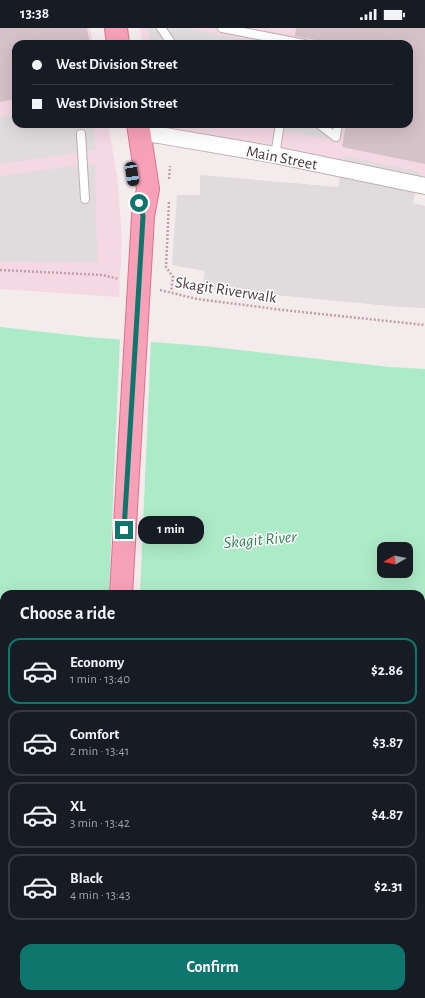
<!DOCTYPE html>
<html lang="en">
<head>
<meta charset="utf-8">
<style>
  :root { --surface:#171b24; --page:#20242c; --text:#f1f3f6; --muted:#9ea1a6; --line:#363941; --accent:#0f766e }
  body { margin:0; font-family:"Alegreya Sans",sans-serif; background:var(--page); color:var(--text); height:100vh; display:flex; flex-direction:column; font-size:15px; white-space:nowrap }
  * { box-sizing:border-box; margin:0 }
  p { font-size:13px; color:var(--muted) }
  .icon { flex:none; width:22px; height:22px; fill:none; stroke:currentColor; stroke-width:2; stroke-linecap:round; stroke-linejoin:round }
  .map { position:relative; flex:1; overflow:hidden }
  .drawer { position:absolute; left:0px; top:562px; width:425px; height:408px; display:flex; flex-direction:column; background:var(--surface); border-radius:12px 12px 0 0; box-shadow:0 4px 16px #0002 }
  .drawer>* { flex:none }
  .banner { position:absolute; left:12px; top:12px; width:401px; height:88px; border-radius:12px; box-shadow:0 4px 16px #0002; display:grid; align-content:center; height:88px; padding:0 20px; background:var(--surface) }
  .needle { width:26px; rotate:261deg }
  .tools { position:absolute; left:377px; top:514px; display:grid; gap:8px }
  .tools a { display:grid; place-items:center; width:36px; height:36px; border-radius:8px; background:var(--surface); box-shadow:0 4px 16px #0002; font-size:20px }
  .end { position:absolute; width:18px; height:18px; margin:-9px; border:5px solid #0f766e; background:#fff; box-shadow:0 0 0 2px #fff }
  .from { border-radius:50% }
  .bubble { position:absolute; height:28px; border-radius:12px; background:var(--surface); box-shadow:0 4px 16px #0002; font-size:13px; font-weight:600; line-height:28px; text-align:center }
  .car { position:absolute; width:12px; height:24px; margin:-12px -6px; border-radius:5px; box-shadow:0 0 3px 1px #0007; background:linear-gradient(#222 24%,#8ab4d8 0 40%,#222 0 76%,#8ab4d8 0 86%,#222 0) }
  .banner b { display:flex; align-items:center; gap:14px; height:38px; font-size:15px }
  .banner b+b { border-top:1px solid var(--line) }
  .banner i { width:10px; height:10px; background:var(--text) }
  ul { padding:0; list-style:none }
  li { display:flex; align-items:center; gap:12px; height:66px; margin:0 8px 6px; padding:0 12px; border:2px solid var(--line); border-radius:12px }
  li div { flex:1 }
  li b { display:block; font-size:15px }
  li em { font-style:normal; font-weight:600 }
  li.selected { border-color:var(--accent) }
  li>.icon { width:36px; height:36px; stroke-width:1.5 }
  h2 { padding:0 20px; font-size:18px; line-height:48px }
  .cta { display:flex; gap:8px; margin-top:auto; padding:8px 20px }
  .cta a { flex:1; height:46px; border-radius:12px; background:var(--accent); color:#fff; font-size:16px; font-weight:600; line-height:46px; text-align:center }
  .status { display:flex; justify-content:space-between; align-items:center; height:28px; padding:0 20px; background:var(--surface); direction:ltr }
  .status svg { height:11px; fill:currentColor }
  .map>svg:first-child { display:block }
  .commercial { fill:#f4d8e3 }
  .green { fill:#e5cdb7 }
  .parking { fill:#e0dbdc }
  .water { fill:#adebc8; fill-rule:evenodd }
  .pier { fill:#f4ebed }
  .building { fill:#d5c1c8 }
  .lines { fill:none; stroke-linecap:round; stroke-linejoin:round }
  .lane-casing { stroke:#bfaeb3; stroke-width:10 }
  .street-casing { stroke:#bfaeb3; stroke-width:18 }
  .primary-casing { stroke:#db728f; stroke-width:24 }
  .path { stroke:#bfa0aa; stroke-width:2.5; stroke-dasharray:2 2; stroke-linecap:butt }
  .lane { stroke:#fff; stroke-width:8 }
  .street { stroke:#fff; stroke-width:16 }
  .primary { stroke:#f6a1b8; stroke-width:22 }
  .primary-bridge-casing { stroke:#db728f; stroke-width:24; stroke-linecap:butt }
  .primary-bridge { stroke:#f6a1b8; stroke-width:22 }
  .route { stroke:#0f766e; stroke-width:5 }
  .labels { text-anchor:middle; stroke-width:3; stroke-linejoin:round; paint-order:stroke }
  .street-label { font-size:16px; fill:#48393e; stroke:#fff }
  .water-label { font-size:17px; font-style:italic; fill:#308556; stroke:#fff }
</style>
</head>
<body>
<div class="status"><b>13:38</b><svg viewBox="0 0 49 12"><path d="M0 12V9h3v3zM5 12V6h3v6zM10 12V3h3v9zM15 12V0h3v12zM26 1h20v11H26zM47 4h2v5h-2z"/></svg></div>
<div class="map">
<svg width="425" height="970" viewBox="0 0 425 970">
  <rect width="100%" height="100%" fill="#f4ebed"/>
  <path class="commercial" d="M0,0H90L93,16H16V96H108L117,147L122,212L119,269L0,261Z
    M140,0H425V152L154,97V96H409V16H143Z"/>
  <path class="green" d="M0,740L4,741V838L0,837Z
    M421,755H425V970H150L148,966H421Z"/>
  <path class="parking" d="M148,0H187L267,16H150Z
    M16,87V96H93L96,122L0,136V89Z
    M255,96H340L336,113Z
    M344,128L420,144L413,175L425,178V280L401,279L202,260L205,243L172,237L177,167H200V147L338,159Z
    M95,135L97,234L0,233V148Z"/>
  <path class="water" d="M0,299L88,309L204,318L390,339L425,341V755H421V566H4V737H0ZM384,521H406V543H384Z"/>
  <path class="pier" d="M120,310L151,312L140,566H109Z"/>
  <path class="building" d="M0,0H87L90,16H16V71L0,74Z
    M296,0H425V136L342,119L346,96H409V16H336L295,8Z"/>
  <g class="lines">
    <g class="lane-casing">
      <path id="lane" d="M161,0L172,16
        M222,0L305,16
        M319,96L336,109L338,96
        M81,106L85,171
        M275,127L280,96"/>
    </g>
    <g class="street-casing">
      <path id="street" d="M139,105L159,107L275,127L425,158"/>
    </g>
    <g class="primary-casing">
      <path id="primary" d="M116,0L118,16
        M138,96L148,161L143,188L142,206
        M121,566L133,359
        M122,966L123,970"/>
    </g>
    <path class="path" d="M169,151L170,138
      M169,174L166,239L173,249L171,264
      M0,242L103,247L119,251
      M160,262L197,271L283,282L425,297
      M421,964L425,960
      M0,965H4
      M251,966L256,970
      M415,970L419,966"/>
    <use href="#lane" class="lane"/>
    <use href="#street" class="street"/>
    <use href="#primary" class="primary"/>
    <g class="primary-bridge-casing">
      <path id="primary-bridge" d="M133,359L142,206"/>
    </g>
    <use href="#primary-bridge" class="primary-bridge"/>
  </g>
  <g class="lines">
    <path class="route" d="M124,502L142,206L143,188L139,175"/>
  </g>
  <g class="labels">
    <g class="street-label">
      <text transform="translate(282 129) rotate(11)" y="6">Main Street</text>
      <text transform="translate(226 261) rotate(9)" y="6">Skagit Riverwalk</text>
    </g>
    <g class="water-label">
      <text transform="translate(260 511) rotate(-5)" y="6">Skagit River</text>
    </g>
  </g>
</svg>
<div class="tools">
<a><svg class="needle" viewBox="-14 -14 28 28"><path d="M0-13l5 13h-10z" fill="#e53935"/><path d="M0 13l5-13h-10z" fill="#9ea1a6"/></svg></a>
</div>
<i class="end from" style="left:139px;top:175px"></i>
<i class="end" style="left:124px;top:502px"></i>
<div class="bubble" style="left:138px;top:488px;width:66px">1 min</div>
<i class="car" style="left:132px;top:146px;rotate:171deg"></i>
<div class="banner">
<b><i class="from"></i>West Division Street</b>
<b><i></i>West Division Street</b>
</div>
<section class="drawer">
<h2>Choose a ride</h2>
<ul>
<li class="selected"><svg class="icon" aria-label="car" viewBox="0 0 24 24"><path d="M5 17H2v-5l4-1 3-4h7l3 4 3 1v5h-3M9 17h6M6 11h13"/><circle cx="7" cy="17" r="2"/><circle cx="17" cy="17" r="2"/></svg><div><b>Economy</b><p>1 min · 13:40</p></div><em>$2.86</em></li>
<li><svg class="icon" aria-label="car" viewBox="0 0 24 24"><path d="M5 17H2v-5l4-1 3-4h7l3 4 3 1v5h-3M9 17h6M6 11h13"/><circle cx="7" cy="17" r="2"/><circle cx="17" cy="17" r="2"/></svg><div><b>Comfort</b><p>2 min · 13:41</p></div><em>$3.87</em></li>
<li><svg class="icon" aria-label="car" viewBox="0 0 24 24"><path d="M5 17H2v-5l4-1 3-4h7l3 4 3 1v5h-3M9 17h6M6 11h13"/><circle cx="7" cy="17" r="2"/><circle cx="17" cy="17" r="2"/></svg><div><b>XL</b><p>3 min · 13:42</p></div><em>$4.87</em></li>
<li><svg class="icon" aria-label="car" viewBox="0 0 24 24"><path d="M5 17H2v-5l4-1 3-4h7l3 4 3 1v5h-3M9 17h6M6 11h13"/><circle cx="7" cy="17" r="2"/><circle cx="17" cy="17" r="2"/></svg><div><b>Black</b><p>4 min · 13:43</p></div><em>$2.31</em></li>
</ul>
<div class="cta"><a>Confirm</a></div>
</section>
</div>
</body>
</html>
